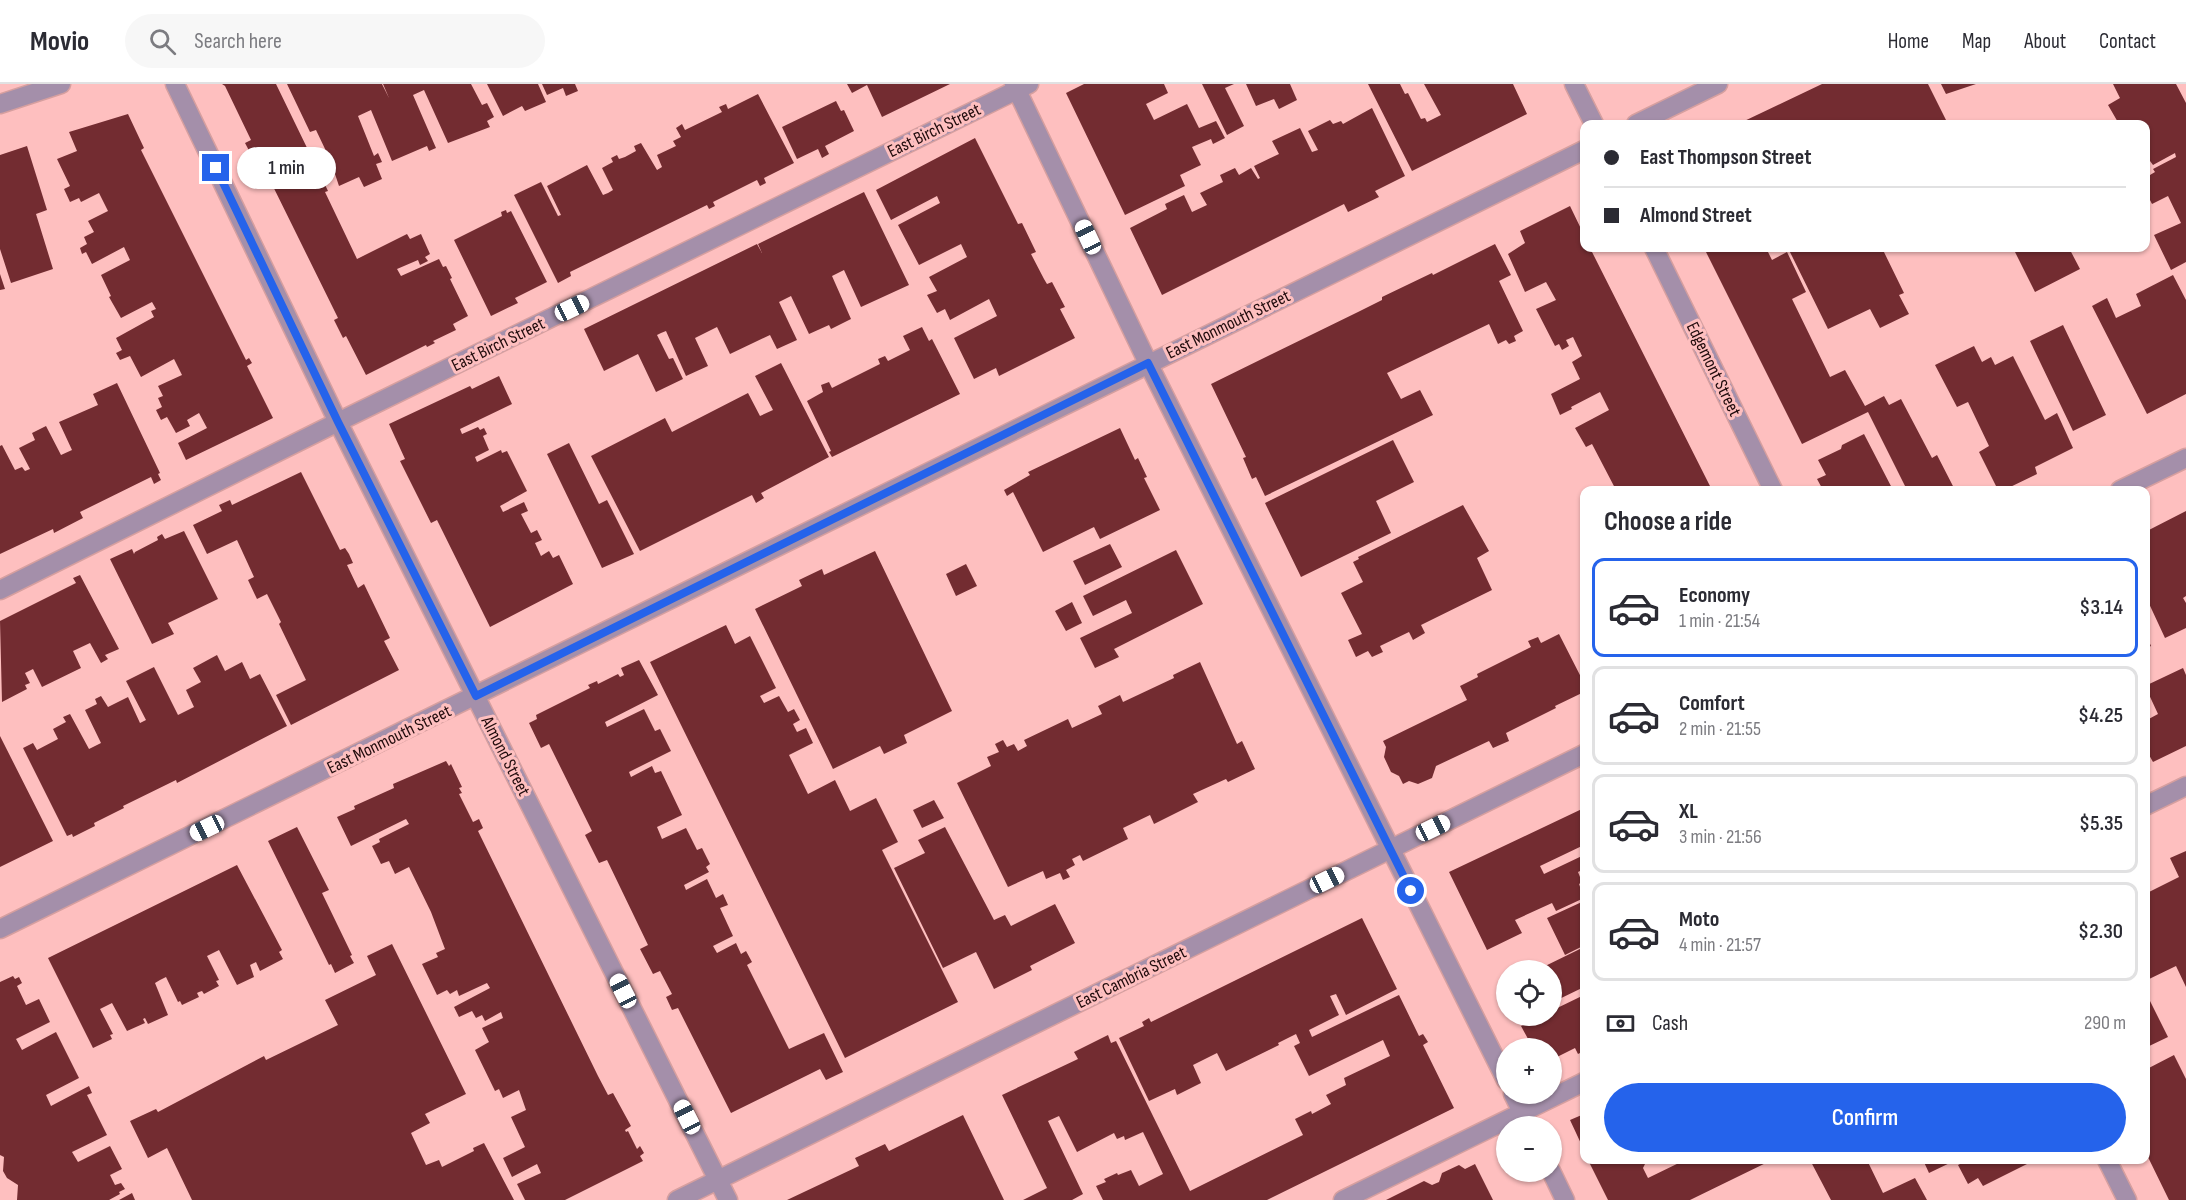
<!DOCTYPE html>
<html lang="en">
<head>
<meta charset="utf-8">
<style>
  :root { --surface:#fff; --page:#f7f7f7; --text:#2b2b33; --muted:#7c7c81; --line:#e1e1e2; --accent:#2563eb }
  body { margin:0; font-family:"Sofia Sans Condensed",sans-serif; background:var(--page); color:var(--text); height:100vh; display:flex; flex-direction:column; font-size:22px; white-space:nowrap }
  * { box-sizing:border-box; margin:0 }
  p { font-size:20px; color:var(--muted) }
  .icon { flex:none; width:33px; height:33px; fill:none; stroke:currentColor; stroke-width:2; stroke-linecap:round; stroke-linejoin:round }
  .map { position:relative; flex:1; overflow:hidden }
  .drawer { position:absolute; left:1580px; top:402px; width:570px; height:678px; display:flex; flex-direction:column; background:var(--surface); border-radius:12px; box-shadow:0 2px 4px #0004 }
  .drawer>* { flex:none }
  .banner { position:absolute; left:1580px; top:36px; width:570px; height:132px; border-radius:12px; box-shadow:0 2px 4px #0004; display:grid; align-content:center; height:132px; padding:0 24px; background:var(--surface) }
  .controls { position:absolute; left:1496px; top:876px; display:grid; gap:12px }
  .controls a { display:grid; place-items:center; width:66px; height:66px; border-radius:50%; background:var(--surface); box-shadow:0 2px 4px #0004; font-size:30px }
  .end { position:absolute; width:27px; height:27px; margin:-14px; border:8px solid #2563eb; background:#fff; box-shadow:0 0 0 3px #fff }
  .from { border-radius:50% }
  .bubble { position:absolute; height:42px; border-radius:21px; background:var(--surface); box-shadow:0 2px 4px #0004; font-size:20px; font-weight:600; line-height:42px; text-align:center }
  .car { position:absolute; width:18px; height:36px; margin:-18px -9px; border-radius:8px; box-shadow:0 0 4px 2px #0007; background:linear-gradient(#fff 24%,#345 0 40%,#fff 0 76%,#345 0 86%,#fff 0) }
  .banner b { display:flex; align-items:center; gap:21px; height:57px; font-size:22px }
  .banner b+b { border-top:2px solid var(--line) }
  .banner i { width:15px; height:15px; background:var(--text) }
  ul { padding:0; list-style:none }
  li { display:flex; align-items:center; gap:18px; height:99px; margin:0 12px 9px; padding:0 12px; border:3px solid var(--line); border-radius:12px }
  li div { flex:1 }
  li b { display:block; font-size:22px }
  li em { font-style:normal; font-weight:600 }
  li.active { border-color:var(--accent) }
  li>.icon { width:54px; height:54px; stroke-width:1.5 }
  h2 { padding:0 24px; font-size:27px; line-height:72px }
  .pay { display:flex; align-items:center; gap:15px; height:66px; padding:0 24px; font-size:22px }
  .pay p { margin-inline-start:auto }
  .primary-button { display:flex; gap:12px; margin-top:auto; padding:12px 24px }
  .primary-button a { flex:1; height:69px; border-radius:36px; background:var(--accent); color:#fff; font-size:24px; font-weight:600; line-height:69px; text-align:center }
  header { display:flex; align-items:center; gap:36px; box-sizing:border-box; height:84px; padding:0 30px; background:var(--surface); border-bottom:2px solid var(--line) }
  header strong { font-size:28px }
  nav { display:flex; gap:33px; margin-inline-start:auto; font-size:21px }
  .search { width:420px; height:54px; background:var(--page); display:flex; align-items:center; gap:15px; box-sizing:border-box; padding:0 21px; border-radius:33px; color:var(--muted); font-size:22px }
  .map>svg:first-child { display:block }
  .building { fill:#732c31 }
  .lines { fill:none; stroke-linecap:round; stroke-linejoin:round }
  .street-casing { stroke:#d69f9f; stroke-width:21 }
  .street { stroke:#a48faa; stroke-width:18 }
  .route { stroke:#2563eb; stroke-width:8 }
  .labels { text-anchor:middle; stroke-width:6; stroke-linejoin:round; paint-order:stroke }
  .street-label { font-size:18px; fill:#200b0c; stroke:#febfbf }
</style>
</head>
<body>
<header>
<strong>Movio</strong>
<div class="search"><svg class="icon" aria-label="search" viewBox="0 0 24 24"><circle cx="10" cy="10" r="6"/><path d="M15 15l6 6"/></svg>Search here</div>
<nav><a>Home</a><a>Map</a><a>About</a><a>Contact</a></nav>
</header>
<div class="map">
<svg width="2186" height="1116" viewBox="0 0 2186 1116">
  <rect width="100%" height="100%" fill="#febfbf"/>
  <path class="building" d="M222,0H276L328,107L325,108L357,175L407,150L410,155L421,150L430,170L425,173L428,177L420,181L418,176L397,185L401,192L439,175L443,183L446,182L452,194L450,195L468,232L453,240L456,246L433,257L435,259L427,263L426,261L366,291L346,252L343,254L334,236L338,234L259,74L254,76L245,59L251,56L225,2Z
    M287,0H382L389,14L383,0H471L482,21L487,19L494,33L487,37L490,43L448,59L424,6L413,11L436,64L429,67L427,62L392,77L371,26L358,32L374,72L378,69L382,78L376,80L382,95L364,103L359,93L339,102L335,90L330,93L327,84L322,86L320,81L323,79L320,70L326,67L316,46L310,48Z
    M487,0H538L546,18L525,27L522,22L503,32Z
    M542,0H575L578,7L566,12L563,4L547,11Z
    M847,0H950L882,33L867,1L852,9Z
    M1084,0H1164L1168,9L1146,20L1154,36L1187,20L1199,44L1216,37L1225,54L1213,60L1211,55L1192,63L1201,81L1180,91L1185,102L1125,131L1066,9Z
    M1202,0H1234L1225,4L1244,42L1227,51Z
    M1246,0H1290L1297,16L1279,25L1274,15L1256,22Z
    M1368,0H1400L1405,10L1408,9L1421,35L1425,34L1427,38L1441,31L1424,0H1513L1527,30L1412,87Z
    M1822,0H1928L1948,40H1738Z
    M1941,0H1976L1946,10Z
    M2113,0H2176L2186,19V178L2171,186L2154,151L2181,139L2168,112L2152,120L2145,106V94L2155,88L2153,85L2176,73L2175,69L2153,81L2150,77L2145,79V40H2119L2108,21L2120,14Z
    M758,10L794,79L764,94L766,99L760,102L757,96L713,118L715,122L709,125L707,121L570,188L571,192L558,199L514,111L541,98L558,132L561,131L547,102L587,81L603,111L608,109L613,106L602,84L613,78L611,74L617,71L619,75L625,73L636,67L634,62L641,59L657,86L662,83L657,71L676,62L673,57L681,53L676,44L682,40L685,46L722,28L719,23L726,20L728,25Z
    M836,17L841,27L844,26L854,47L825,62L829,70L822,74L818,65L797,75L782,43Z
    M1372,24L1405,92L1375,107L1379,113L1348,128L1344,120L1162,211L1130,144L1167,125L1165,120L1184,111L1192,128L1207,121L1200,109L1223,98L1220,91L1235,84L1239,91L1251,84L1258,95L1260,94L1254,82L1279,70L1272,57L1300,44L1312,68L1318,66L1308,47L1330,36L1333,40L1341,37L1343,40Z
    M128,30L144,64L141,66L246,276L249,274L252,279L247,282L273,334L186,376L178,359L207,344L199,329L187,336L190,342L176,349L167,333L161,336L156,326L162,323L158,314L163,312L158,302L182,291L174,275L141,293L130,272L120,276L116,269L122,266L116,254L154,233L151,227L156,225L152,218L121,234L109,213L111,212L101,191L130,176L124,163L92,180L86,168L82,170L80,164L87,160L84,153L94,148L88,137L108,127L99,109L81,118L79,114L70,118L64,105L70,102L57,75L77,67L69,48Z
    M975,54L1018,140L1022,139L1036,168L1031,170L1044,195L1047,200L1052,198L1065,223L1060,225L1075,254L999,292L996,284L974,295L954,254L997,232L989,215L950,236L945,225L937,229L927,211L937,207L929,193L967,173L961,160L919,181L898,141L940,119L937,112L891,136L876,106Z
    M27,62L47,126L36,130L53,185L11,199L0,165V71Z
    M864,108L909,201L861,223L844,186L832,192L851,235L831,245L829,241L809,250L791,212L779,218L797,256L777,265L770,251L730,270L717,243L695,254L708,282L686,292L666,247L661,249L657,251L669,275L673,274L683,295L656,308L638,270L604,287L584,245L757,160L762,169L758,160Z
    M1570,122L1584,151V164H1590L1712,406H1616L1592,360L1586,363L1575,344L1609,326L1600,308L1571,323L1572,325L1560,331L1551,310L1580,295L1572,278L1582,272L1573,253L1566,256L1569,262L1562,266L1559,260L1555,262L1536,225L1556,216L1546,198L1525,208L1508,170L1525,159L1520,147Z
    M506,126L507,129L511,127L547,198L515,214L518,219L491,232L454,156L502,132L501,128Z
    M1495,160L1511,191L1499,197L1523,247L1514,252L1516,257L1509,260L1506,256L1498,260L1489,240L1387,289L1401,315L1420,306L1433,331L1265,412L1256,393L1252,395L1243,374L1246,373L1211,300L1358,228L1382,216V213L1432,189L1433,191Z
    M1704,164H1766L1772,176L1787,168L1806,208L1792,215L1830,293L1845,286L1865,322L1884,312L1889,321L1901,315L1932,374L1937,371L1955,406H1907L1868,328L1802,360Z
    M1788,164H1882L1904,209L1899,211L1909,230L1880,244L1870,225L1828,245Z
    M2013,164H2069L2080,185L2035,208Z
    M0,190L5,205L0,206Z
    M2173,191L2186,216V310L2147,330L2092,222L2107,214L2116,234L2141,222L2136,210Z
    M2063,241L2106,331L2073,347L2030,257Z
    M922,243L929,257L932,255L960,310L832,373L829,368L831,367L807,317L823,308L821,301L829,298L832,304L880,280L878,275L885,272L888,277L910,266L903,252Z
    M1974,262L1982,278L1991,273L1995,281L2013,272L2045,336L2057,329L2073,364L2035,383L2037,390L2004,406H1998L1979,368L1989,362L1968,318L1957,323L1935,281Z
    M781,279L829,373L761,409L764,414L756,419L752,411L640,467L591,372L665,334L672,348L748,309L760,332L773,326L755,292Z
    M499,292L512,320L460,345L462,350L478,343L480,346L484,344L487,350L483,352L489,366L475,373L477,378L501,366L502,369L507,367L527,407L500,422L503,428L524,418L528,427L521,430L531,449L537,446L542,456L535,459L541,472L549,467L553,474L559,471L573,500L490,543L437,436L431,439L400,377L405,375L389,340L470,302L472,305Z
    M117,299L160,389L158,390L161,396L154,400L151,393L80,428L83,434L54,449L53,445L0,470V362L2,361L15,386L22,383L25,387L30,385L19,364L35,356L32,349L46,342L61,371L72,366L59,338L98,321L93,310Z
    M1120,344L1135,376L1138,374L1147,393L1144,394L1160,426L1100,455L1094,443L1043,468L1013,408L1007,412L1004,406L1030,391L1028,388Z
    M1864,350L1893,406H1823L1817,395L1826,391L1818,376L1841,365L1842,361Z
    M1393,356L1414,398L1376,417L1391,449L1301,493L1265,419Z
    M569,359L599,420L607,416L634,470L602,484L547,370Z
    M301,388L340,466L345,464L349,470L353,479L347,481L358,504L364,500L390,554L384,557L399,586L291,641L276,611L306,596L279,540L281,538L267,510L257,515L248,496L254,493L237,456L207,470L193,441L222,427L219,421L230,416L232,421Z
    M1463,421L1489,467L1477,474L1492,506L1421,541L1425,549L1413,556L1409,548L1380,562L1383,568L1372,573L1368,567L1356,573L1348,556L1362,550L1341,509L1363,498L1353,478L1359,475L1358,473Z
    M2186,427V512L2183,514L2186,519V544L2165,554L2145,511V448Z
    M184,447L218,515L168,539L174,550L152,560L110,475L132,465L134,470L135,468L158,456L157,453L162,450L165,455Z
    M1110,460L1122,483L1085,501L1073,477Z
    M1176,466L1203,520L1114,565L1119,573L1095,584L1080,554L1132,529L1126,516L1093,532L1083,512Z
    M875,467L952,627L904,651L907,659L884,670L880,662L833,685L755,525L802,502L799,496L822,485L824,491Z
    M966,480L977,502L956,512L946,490Z
    M80,491L119,565L105,571L108,575L101,579L90,559L73,567L81,584L42,603L33,585L25,589L30,599L25,601L27,605L2,618L0,537L76,499L73,494Z
    M1072,518L1082,539L1066,547L1055,527Z
    M726,541L735,560L750,552L776,604L760,612L764,619L779,612L788,628L794,625L800,636L793,640L797,648L806,644L813,659L789,671L808,710L835,696L850,727L876,714L898,758L882,766L958,918L845,974L650,578Z
    M2145,548L2151,562L2145,565Z
    M1559,550L1584,599V608L1555,622L1556,624L1506,649L1509,657L1493,664L1489,657L1436,682L1432,694L1418,700L1409,697L1403,700L1399,692L1391,688L1384,673L1386,663L1383,657L1467,616L1460,602L1478,593L1477,590L1531,563L1528,557L1538,553L1541,559Z
    M217,571L225,587L242,578L250,595L260,590L287,642L177,699L176,696L123,722L124,724L94,739L95,742L73,753L72,750L67,752L23,664L33,659L37,666L58,655L53,645L66,638L63,633L70,630L89,665L101,659L85,626L97,620L95,615L101,612L108,623L128,613L140,639L146,636L126,597L154,583L178,631L194,623L186,606L201,598L193,584Z
    M639,576L658,611L605,638L607,643L644,625L655,647L660,645L671,667L629,688L631,693L652,682L655,689L661,687L682,731L657,743L662,755L686,744L697,766L702,764L710,780L706,783L709,788L684,801L686,806L707,795L716,814L723,810L728,821L720,824L733,852L713,862L717,869L736,859L741,870L746,867L752,878L747,881L789,965L824,949L843,988L826,996L820,985L731,1029L678,924L672,926L666,913L672,910L661,889L660,887L653,890L640,865L648,861L607,776L599,779L585,751L592,747L549,660L541,664L529,639L537,635L536,631L590,604L588,601L597,597L598,600L618,590L620,593L624,591L621,584Z
    M1200,578L1237,660L1242,657L1255,685L1228,698L1226,695L1193,710L1198,718L1154,740L1150,731L1123,744L1128,755L1083,777L1080,771L1072,775L1075,781L1066,786L1070,793L1063,796L1060,789L1046,795L1043,787L1008,803L957,699L991,682L987,673L999,668L995,660L1003,656L1007,663L1014,660L1018,667L1027,662L1024,656L1068,635L1072,644L1102,630L1098,622L1120,611L1123,618L1174,594L1173,591Z
    M2183,584L2186,591V662L2153,678L2145,664V637L2158,630L2145,602Z
    M0,652L53,757L0,783Z
    M446,677L449,682L451,680L462,703L459,704L462,709L459,710L473,738L479,735L483,744L478,747L598,992L608,1011L613,1009L631,1042L625,1046L626,1048L628,1047L637,1065L640,1062L644,1069L640,1072L643,1077L565,1116H525L517,1100L541,1089L537,1080L512,1093L503,1074L525,1063L511,1033L526,1026L519,1006L503,1014L499,1005L495,1007L475,966L489,958L482,944L503,934L501,928L485,937L482,931L476,934L472,927L459,933L454,923L490,904L487,899L459,912L457,906L450,910L447,906L437,911L422,880L438,873L436,869L445,865L431,828L409,783L395,790L389,777L381,780L372,762L380,758L379,755L409,740L406,735L351,762L337,733L355,725L354,722L394,704L393,700Z
    M934,716L944,734L922,744L913,726Z
    M1584,724V761L1540,782L1544,790L1584,771V785L1578,788L1582,798L1579,800L1584,814L1556,827L1552,819L1515,836L1522,849L1487,866L1449,788Z
    M297,743L329,806L322,809L352,871L350,872L354,879L335,889L331,880L329,881L268,757Z
    M945,743L994,836L1005,831L1011,842L1055,820L1075,859L1030,882L1032,886L994,905L976,868L943,884L894,784L925,769L918,756Z
    M2186,767V903L2176,882L2145,897V810L2179,793L2170,774Z
    M237,781L282,866L279,868L283,875L260,887L256,878L250,881L254,893L237,901L219,866L207,872L219,896L216,897L219,902L204,910L202,907L199,908L197,909L199,913L182,921L180,917L178,918L166,893L160,896L155,899L168,931L148,940L145,934L143,935L145,939L127,947L112,919L100,925L113,950L110,951L112,955L93,964L48,874Z
    M1584,817V857L1580,859L1581,863L1565,871L1547,834Z
    M1362,834L1397,905L1346,931L1336,910L1330,912L1339,931L1309,946L1312,953L1399,911L1419,952L1423,950L1428,958L1423,961L1454,1024L1267,1116H1103L1096,1102L1106,1098L1104,1095L1117,1089L1118,1091L1131,1086L1139,1102L1163,1090L1143,1048L1125,1056L1124,1052L1117,1055L1114,1049L1077,1068L1059,1032L1048,1037L1083,1110L1072,1116H1023L1047,1104L1002,1011L1078,975L1074,968L1108,951L1111,959L1116,957L1190,1107L1303,1051L1295,1035L1311,1027L1312,1030L1331,1020L1326,1011L1346,1001L1344,994L1390,972L1383,956L1309,992L1294,962L1300,959L1296,950L1278,959L1279,961L1226,987L1217,969L1193,981L1201,999L1177,1011L1175,1005L1149,1017L1119,954L1144,942L1142,938L1149,934L1151,938Z
    M392,860L466,1010L425,1030L430,1039L411,1049L426,1081L439,1076L442,1083L474,1067L473,1064L484,1059L514,1116H192L167,1064L148,1074L130,1037L156,1025L158,1028L264,972L266,976L338,941L325,916L376,891L367,872Z
    M1584,863V903L1551,919V886H1537Z
    M13,892L15,895L19,893L22,899L17,902L26,921L39,915L50,938L16,955L22,966L56,948L79,994L46,1011L51,1022L89,1002L92,1009L87,1011L107,1051L72,1068L78,1078L110,1062L122,1085L110,1091L115,1101L121,1099L125,1105L119,1108L120,1110L109,1116H17L18,1101L7,1094L3,1087L4,1073L0,1071V898Z
    M2145,907L2168,953L2145,964Z
    M1584,911V967L1578,970L1575,964L1551,976V964H1533L1521,942L1542,932H1551V927Z
    M2174,971L2186,995V1116H2169L2145,1067V986Z
    M1584,1030V1066L1570,1036Z
    M963,1031L1004,1116H787L859,1082L855,1074L885,1060L889,1067Z
    M1588,1076H1647L1643,1084L1648,1094L1685,1076H1772L1690,1116H1608Z
    M1810,1076H1852L1854,1080L1867,1076L1883,1109L1915,1094L1927,1116H1831Z
    M1923,1076H1956L1929,1089Z
    M1968,1076H2035L1983,1102L1978,1094L1968,1100L1958,1081Z
    M1475,1080L1493,1116H1386L1424,1097L1432,1101L1439,1098L1442,1089L1459,1081L1465,1085Z
    M132,1109L135,1116H119Z"/>
  <g class="lines">
    <g class="street-casing">
      <path id="street" d="M175,0L338,338L728,1116
        M1014,0L1148,279L1506,996
        M1574,0L1594,40
        M0,20L61,0
        M1636,40L1718,0
        M1654,164L1773,406
        M2120,406L2186,374
        M0,506L338,338L1029,0
        M2145,722L2186,702
        M0,845L1584,66
        M1513,1010L1529,1042
        M2107,1076L2127,1116
        M1551,1087L1565,1116
        M677,1116L1584,670
        M1343,1116L1584,998"/>
    </g>
    <use href="#street" class="street"/>
  </g>
  <g class="lines">
    <path class="route" d="M216,84L338,338L476,612L1148,279L1411,807"/>
  </g>
  <g class="labels">
    <g class="street-label">
      <text transform="translate(934 46) rotate(-26)" y="6">East Birch Street</text>
      <text transform="translate(1228 240) rotate(-26)" y="6">East Monmouth Street</text>
      <text transform="translate(498 260) rotate(-26)" y="6">East Birch Street</text>
      <text transform="translate(1714 285) rotate(64)" y="6">Edgemont Street</text>
      <text transform="translate(389 655) rotate(-26)" y="6">East Monmouth Street</text>
      <text transform="translate(506 672) rotate(63)" y="6">Almond Street</text>
      <text transform="translate(1131 893) rotate(-26)" y="6">East Cambria Street</text>
    </g>
  </g>
</svg>
<div class="controls">
<a><svg class="icon" aria-label="locate" viewBox="0 0 24 24"><circle cx="12" cy="12" r="6"/><path d="M12 2v4M12 18v4M2 12h4M18 12h4"/></svg></a>
<a>+</a>
<a>−</a>
</div>
<i class="end from" style="left:1411px;top:807px"></i>
<i class="end" style="left:216px;top:84px"></i>
<div class="bubble" style="left:237px;top:63px;width:99px">1 min</div>
<i class="car" style="left:1088px;top:153px;rotate:335deg"></i>
<i class="car" style="left:572px;top:224px;rotate:64deg"></i>
<i class="car" style="left:207px;top:744px;rotate:244deg"></i>
<i class="car" style="left:1433px;top:744px;rotate:64deg"></i>
<i class="car" style="left:1327px;top:796px;rotate:64deg"></i>
<i class="car" style="left:623px;top:907px;rotate:333deg"></i>
<i class="car" style="left:687px;top:1033px;rotate:333deg"></i>
<div class="banner">
<b><i class="from"></i>East Thompson Street</b>
<b><i></i>Almond Street</b>
</div>
<section class="drawer">
<h2>Choose a ride</h2>
<ul>
<li class="active"><svg class="icon" aria-label="car" viewBox="0 0 24 24"><path d="M5 17H2v-5l4-1 3-4h7l3 4 3 1v5h-3M9 17h6M6 11h13"/><circle cx="7" cy="17" r="2"/><circle cx="17" cy="17" r="2"/></svg><div><b>Economy</b><p>1 min · 21:54</p></div><em>$3.14</em></li>
<li><svg class="icon" aria-label="car" viewBox="0 0 24 24"><path d="M5 17H2v-5l4-1 3-4h7l3 4 3 1v5h-3M9 17h6M6 11h13"/><circle cx="7" cy="17" r="2"/><circle cx="17" cy="17" r="2"/></svg><div><b>Comfort</b><p>2 min · 21:55</p></div><em>$4.25</em></li>
<li><svg class="icon" aria-label="car" viewBox="0 0 24 24"><path d="M5 17H2v-5l4-1 3-4h7l3 4 3 1v5h-3M9 17h6M6 11h13"/><circle cx="7" cy="17" r="2"/><circle cx="17" cy="17" r="2"/></svg><div><b>XL</b><p>3 min · 21:56</p></div><em>$5.35</em></li>
<li><svg class="icon" aria-label="car" viewBox="0 0 24 24"><path d="M5 17H2v-5l4-1 3-4h7l3 4 3 1v5h-3M9 17h6M6 11h13"/><circle cx="7" cy="17" r="2"/><circle cx="17" cy="17" r="2"/></svg><div><b>Moto</b><p>4 min · 21:57</p></div><em>$2.30</em></li>
</ul>
<div class="pay"><svg class="icon" aria-label="cash" viewBox="0 0 24 24"><path d="M3 7h18v10H3z"/><circle cx="12" cy="12" r="2"/></svg>Cash<p>290 m</p></div>
<div class="primary-button"><a>Confirm</a></div>
</section>
</div>
</body>
</html>
